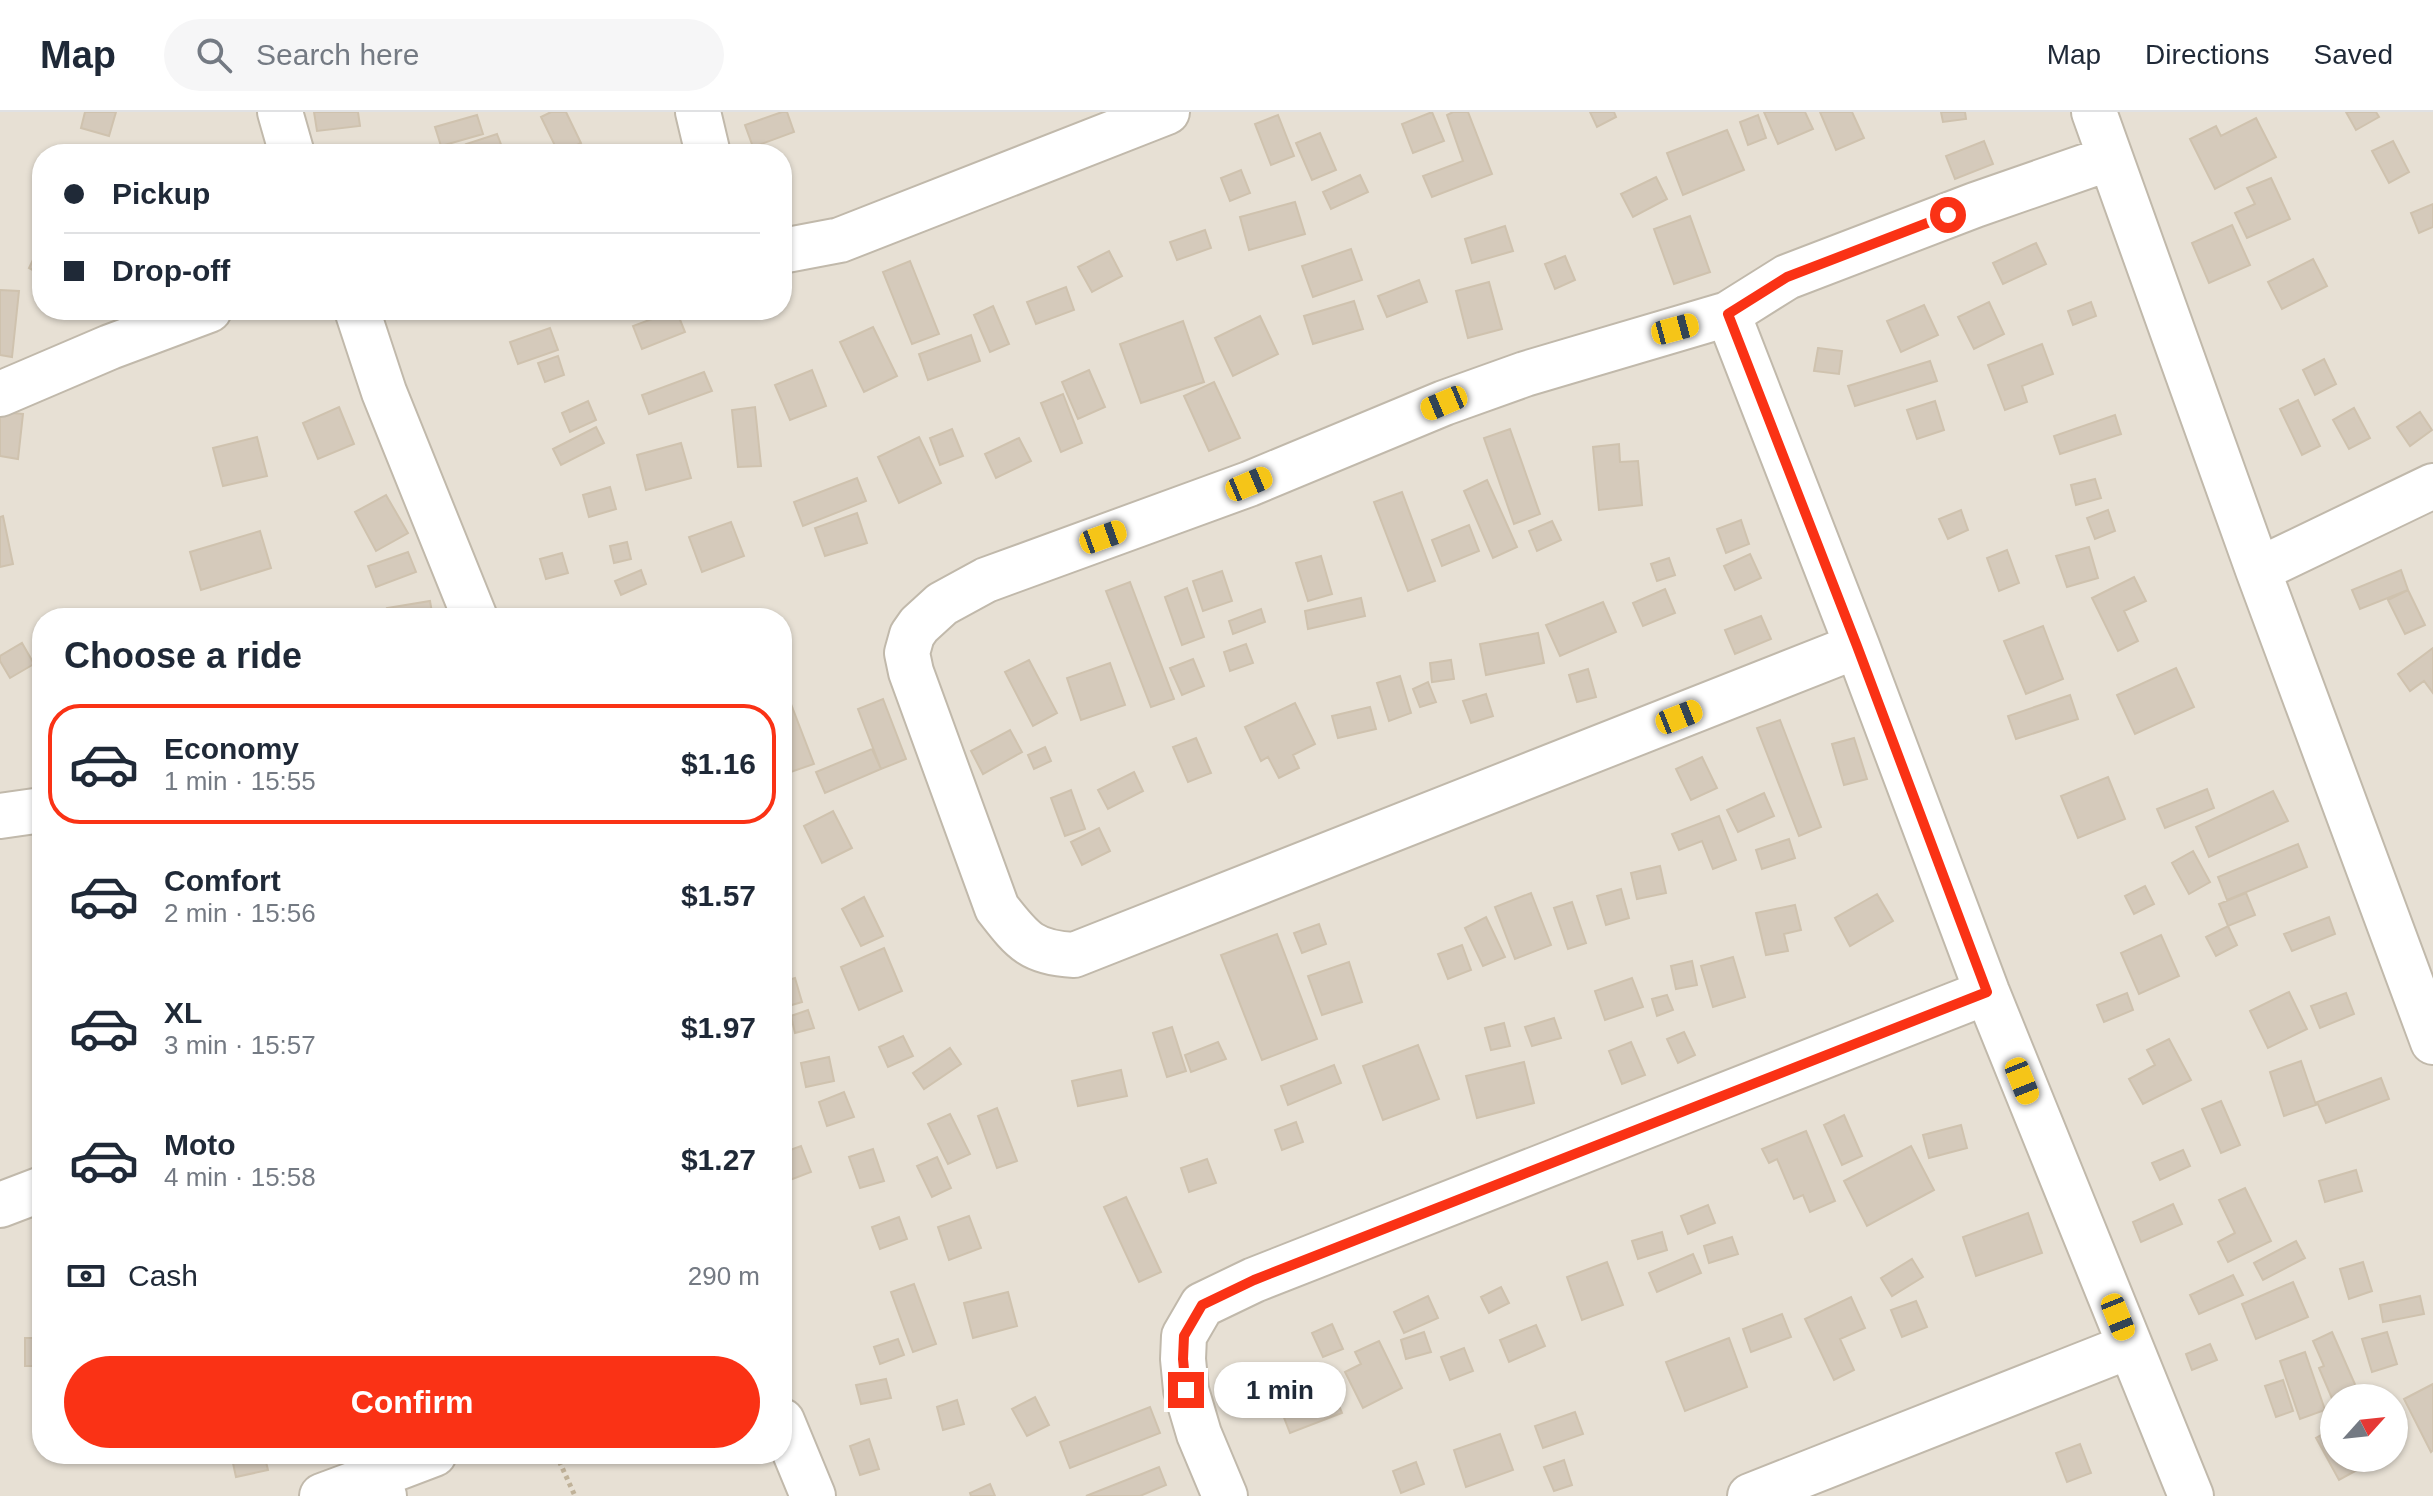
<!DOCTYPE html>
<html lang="en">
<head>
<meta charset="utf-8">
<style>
  :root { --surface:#fff; --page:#f6f6f7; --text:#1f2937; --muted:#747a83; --line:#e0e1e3; --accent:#fa3215 }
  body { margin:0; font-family:Helvetica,sans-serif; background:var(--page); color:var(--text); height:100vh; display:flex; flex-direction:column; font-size:30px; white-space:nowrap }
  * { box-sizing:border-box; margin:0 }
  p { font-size:26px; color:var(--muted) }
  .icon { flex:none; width:44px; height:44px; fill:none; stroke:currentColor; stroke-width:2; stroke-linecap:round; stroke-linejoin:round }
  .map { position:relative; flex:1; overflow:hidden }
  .sheet { position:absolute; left:32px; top:496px; width:760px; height:856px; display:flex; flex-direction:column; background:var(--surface); border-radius:32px; box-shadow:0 2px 6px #0004 }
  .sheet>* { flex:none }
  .top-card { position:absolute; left:32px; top:32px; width:760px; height:176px; border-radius:32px; box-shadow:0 2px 6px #0004; display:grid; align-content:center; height:176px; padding:0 32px; background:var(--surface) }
  .needle { width:52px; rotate:63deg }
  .buttons { position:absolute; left:2320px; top:1272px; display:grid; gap:16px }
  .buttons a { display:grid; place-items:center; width:88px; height:88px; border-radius:50%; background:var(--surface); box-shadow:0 2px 6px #0004; font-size:40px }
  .end { position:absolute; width:36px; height:36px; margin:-18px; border:10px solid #fa3215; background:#fff; box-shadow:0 0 0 4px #fff }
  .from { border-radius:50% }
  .bubble { position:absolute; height:56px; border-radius:28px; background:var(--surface); box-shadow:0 2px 6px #0004; font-size:26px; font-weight:700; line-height:56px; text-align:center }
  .car { position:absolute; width:24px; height:48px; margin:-24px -12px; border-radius:10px; box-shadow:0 0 6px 2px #0007; background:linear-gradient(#f5c518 24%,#345 0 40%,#f5c518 0 76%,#345 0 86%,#f5c518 0) }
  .top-card b { display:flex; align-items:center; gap:28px; height:76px; font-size:30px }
  .top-card b+b { border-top:2px solid var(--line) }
  .top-card i { width:20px; height:20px; background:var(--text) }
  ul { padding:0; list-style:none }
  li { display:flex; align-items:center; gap:24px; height:120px; margin:0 16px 12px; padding:0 16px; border:4px solid transparent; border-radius:32px }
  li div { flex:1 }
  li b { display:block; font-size:30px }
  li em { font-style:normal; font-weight:700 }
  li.on { border-color:var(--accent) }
  li>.icon { width:72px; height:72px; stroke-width:1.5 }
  h2 { padding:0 32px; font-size:36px; line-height:96px }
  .pay { display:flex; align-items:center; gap:20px; height:88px; padding:0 32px; font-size:30px }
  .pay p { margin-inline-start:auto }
  .primary-button { display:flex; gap:16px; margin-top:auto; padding:16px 32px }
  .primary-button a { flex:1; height:92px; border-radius:48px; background:var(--accent); color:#fff; font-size:32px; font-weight:700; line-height:92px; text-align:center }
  header { display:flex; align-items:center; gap:48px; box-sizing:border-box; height:112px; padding:0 40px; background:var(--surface); border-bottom:2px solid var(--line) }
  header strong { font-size:38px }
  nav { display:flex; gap:44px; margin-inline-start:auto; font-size:28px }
  .search { width:560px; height:72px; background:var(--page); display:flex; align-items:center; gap:20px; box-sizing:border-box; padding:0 28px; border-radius:44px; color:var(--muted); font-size:30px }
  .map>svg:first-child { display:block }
  .residential { fill:#e7e0d4; fill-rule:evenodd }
  .building { fill:#d5cabb; stroke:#cfc2ae; stroke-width:2 }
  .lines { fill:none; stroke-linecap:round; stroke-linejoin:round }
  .minor-casing { stroke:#c1b9ab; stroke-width:48 }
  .path { stroke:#c0b299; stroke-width:5; stroke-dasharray:4 4; stroke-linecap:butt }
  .minor { stroke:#fff; stroke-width:44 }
  .route { stroke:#fa3215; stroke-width:10 }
</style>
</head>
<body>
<header>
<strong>Map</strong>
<div class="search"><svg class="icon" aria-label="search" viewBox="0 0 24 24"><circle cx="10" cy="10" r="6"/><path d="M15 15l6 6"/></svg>Search here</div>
<nav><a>Map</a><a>Directions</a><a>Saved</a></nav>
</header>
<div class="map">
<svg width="2433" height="1384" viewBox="0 0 2433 1384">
  <rect width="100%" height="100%" fill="#f3efe6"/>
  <path class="residential" d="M0,0H2433V1384H0ZM42,42H782V198H42ZM42,506H782V1342H42ZM2334,1286H2394V1346H2334Z"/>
  <path class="building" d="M85,0H116L109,24L81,16Z
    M314,0H358L360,14L317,19Z
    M551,0H566L581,31L559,42L541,5Z
    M782,0H787L794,20L753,35L745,13Z
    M1432,0L1444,29L1413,41L1402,12Z
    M1453,0H1468L1492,62L1432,85L1423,64L1463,49L1447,3Z
    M1590,0H1614L1616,5L1597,15Z
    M1764,0H1805L1813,17L1778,32Z
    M1820,0H1852L1864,26L1836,38Z
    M1941,0H1965L1966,7L1943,10Z
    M2346,0H2376L2379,5L2356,18Z
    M477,3L483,22L441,34L435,15Z
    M1278,3L1294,44L1271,53L1255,12Z
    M1758,3L1766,26L1748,33L1740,10Z
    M2256,6L2276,45L2215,77L2190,27L2216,14L2221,24Z
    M1727,18L1744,58L1683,83L1667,41Z
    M1320,21L1336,58L1312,68L1296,31Z
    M497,22L504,40L470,42L466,32Z
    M1984,29L1993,52L1955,67L1946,44Z
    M2393,29L2409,60L2389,71L2372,39Z
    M1241,58L1250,81L1230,89L1221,66Z
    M1360,63L1368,80L1331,97L1323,80Z
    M1656,65L1667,87L1633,105L1621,82Z
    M2271,66L2290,107L2247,126L2235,101L2255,92L2247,76Z
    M1295,90L1305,122L1249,138L1240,105Z
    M2433,92V115L2419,121L2411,101Z
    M1690,104L1710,160L1674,172L1654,117Z
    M2232,113L2250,153L2209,171L2192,131Z
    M1505,114L1513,139L1472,151L1465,127Z
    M1205,118L1211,136L1177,148L1170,130Z
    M42,129V163L29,156Z
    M2036,131L2046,152L2003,172L1993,151Z
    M1351,137L1362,168L1313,185L1302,154Z
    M1109,139L1122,164L1092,180L1078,155Z
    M1565,144L1575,168L1555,177L1545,152Z
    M2313,147L2327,174L2282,197L2268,170Z
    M910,149L939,222L912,232L883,160Z
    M1419,168L1427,190L1387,205L1378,184Z
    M1489,170L1502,217L1468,226L1456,179Z
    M1066,175L1074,198L1036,212L1027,190Z
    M0,178L19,179L12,245L0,243Z
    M1354,189L1363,217L1313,232L1304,204Z
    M1989,190L2004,222L1974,237L1958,205Z
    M2091,190L2096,204L2073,213L2068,199Z
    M1924,193L1938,223L1901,240L1887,209Z
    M993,194L1009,232L990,240L974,203Z
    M676,198L685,220L642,237L633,214Z
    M1260,204L1278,242L1233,264L1215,226Z
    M1183,209L1204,270L1141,291L1120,232Z
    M873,215L897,264L864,280L840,230Z
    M550,216L558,238L518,252L510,230Z
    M971,223L980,249L928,268L919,242Z
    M2042,232L2053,262L2022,274L2027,290L2005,298L1988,253Z
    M1818,236L1842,239L1839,262L1814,259Z
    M558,244L564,263L545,270L538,251Z
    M2324,247L2336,272L2315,283L2303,258Z
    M1930,249L1937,269L1855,294L1848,274Z
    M812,258L826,294L790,308L775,273Z
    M1089,258L1105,295L1078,307L1062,270Z
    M704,260L712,279L649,302L642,283Z
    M1214,270L1240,326L1209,339L1184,284Z
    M1063,282L1082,331L1061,340L1041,291Z
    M2298,288L2320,334L2302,343L2280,297Z
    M588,289L596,308L570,320L562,301Z
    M1935,289L1944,318L1917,327L1907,298Z
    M339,295L354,332L318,347L303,311Z
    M755,295L761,354L738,355L732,298Z
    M2354,296L2370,326L2349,337L2333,308Z
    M0,300L23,302L18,347L0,344Z
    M2420,300L2432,318L2410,334L2397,315Z
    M2115,303L2121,322L2060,342L2054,324Z
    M596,315L604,331L561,353L553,337Z
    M952,317L963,344L940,353L930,326Z
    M1510,317L1540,402L1514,412L1484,326Z
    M257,325L267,364L223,374L213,336Z
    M919,325L941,371L899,391L878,345Z
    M1019,326L1031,349L996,366L985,342Z
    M681,331L691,366L646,378L637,343Z
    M1619,332L1620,350L1638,349L1642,393L1599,398L1593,335Z
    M857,366L866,389L803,414L794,390Z
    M2095,367L2101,386L2076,393L2071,373Z
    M1487,368L1517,435L1493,446L1464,379Z
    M610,375L616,397L589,405L583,383Z
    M1402,380L1435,469L1408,479L1374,390Z
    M386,383L408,421L376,439L355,400Z
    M1961,398L1968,418L1948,427L1939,407Z
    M2108,398L2115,419L2095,427L2087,406Z
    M857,401L867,431L825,444L815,416Z
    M3,404L13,452L0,455V405Z
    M1741,408L1749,432L1726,441L1717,417Z
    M1552,409L1561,428L1537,439L1529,419Z
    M731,410L744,444L702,460L689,425Z
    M1469,413L1479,439L1442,454L1432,428Z
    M260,419L271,456L201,478L190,440Z
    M627,430L631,447L614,451L610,434Z
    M2089,435L2098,466L2067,475L2056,444Z
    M2007,438L2019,471L1999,479L1987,446Z
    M408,440L416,460L376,475L368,454Z
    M562,441L568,461L546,467L540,447Z
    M1750,442L1761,466L1735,478L1724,454Z
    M1321,444L1332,482L1308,489L1296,451Z
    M1669,446L1675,463L1657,469L1651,452Z
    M641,458L646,472L621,483L615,469Z
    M2401,458L2408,478L2360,497L2352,478Z
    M1222,459L1232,489L1203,499L1193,469Z
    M2134,465L2146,489L2124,499L2138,529L2118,539L2092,486Z
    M1130,470L1174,587L1151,595L1106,479Z
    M1187,476L1204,525L1182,533L1165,485Z
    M1665,477L1675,501L1643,514L1633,491Z
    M2408,478L2425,513L2405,522L2388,488Z
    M1361,486L1365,504L1308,517L1305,499Z
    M430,489L433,506H389L387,496Z
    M1603,490L1616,520L1560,544L1546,513Z
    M1261,497L1265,510L1233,522L1229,509Z
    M1761,504L1771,527L1735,542L1725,518Z
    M2043,514L2063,567L2026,582L2004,529Z
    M1538,521L1544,551L1486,563L1480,532Z
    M22,531L34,552L10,566L0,549V544Z
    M1246,532L1253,551L1230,559L1224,540Z
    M2433,536V581L2424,569L2410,579L2398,562Z
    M1193,547L1204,574L1182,583L1170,556Z
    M1029,548L1057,601L1033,614L1005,560Z
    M1451,548L1454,567L1432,570L1430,551Z
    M1110,551L1125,593L1081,608L1067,566Z
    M2176,556L2194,595L2135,622L2117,583Z
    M1588,557L1596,585L1577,590L1569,563Z
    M1400,564L1411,601L1389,609L1377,571Z
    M1428,570L1436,590L1420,595L1413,577Z
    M1486,582L1493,604L1471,611L1463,589Z
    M2070,583L2078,607L2016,627L2008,604Z
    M883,587L906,647L881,657L858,597Z
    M1295,591L1315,632L1293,643L1299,656L1279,666L1268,645L1261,649L1245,615Z
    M791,592L814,652L785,662L782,654V595Z
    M1370,595L1376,617L1338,626L1332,604Z
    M1780,608L1821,715L1799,724L1757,616Z
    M1010,618L1022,640L983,662L971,639Z
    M1196,626L1211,661L1188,670L1173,635Z
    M1854,626L1867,667L1844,673L1832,632Z
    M1045,635L1051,649L1034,657L1028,643Z
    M872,637L881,657L825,681L816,660Z
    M1702,645L1717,676L1691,688L1676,657Z
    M1134,660L1143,679L1108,697L1098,678Z
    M2108,665L2125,707L2078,726L2061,684Z
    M2207,677L2214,696L2165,716L2157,697Z
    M1071,678L1085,717L1065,724L1051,686Z
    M2273,679L2288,709L2209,745L2196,715Z
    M1764,681L1774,704L1738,720L1727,698Z
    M833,699L852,736L822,751L804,714Z
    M1719,704L1736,748L1713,757L1702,729L1679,738L1672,722Z
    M1099,716L1110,739L1082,753L1071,730Z
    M1789,727L1795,746L1762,757L1756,738Z
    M2298,732L2307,755L2227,788L2218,765Z
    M2193,739L2210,770L2189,782L2172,751Z
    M1660,754L1666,781L1637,787L1631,761Z
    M2145,774L2154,792L2134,802L2125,784Z
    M1621,777L1629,806L1606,813L1597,784Z
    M1531,781L1551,833L1515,847L1495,795Z
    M2246,781L2255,803L2228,814L2219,792Z
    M1877,782L1893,809L1850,834L1835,806Z
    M864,785L883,824L861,834L842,797Z
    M1572,790L1586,831L1568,837L1554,796Z
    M1795,793L1801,818L1784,822L1788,839L1766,843L1756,801Z
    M1486,805L1505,845L1483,854L1465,816Z
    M2329,805L2335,822L2292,839L2284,822Z
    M1319,812L1326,832L1302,841L1294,821Z
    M2228,814L2237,833L2216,844L2206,825Z
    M1277,822L1317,927L1262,948L1221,843Z
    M2161,823L2179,864L2139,882L2121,841Z
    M1462,833L1471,858L1448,867L1438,842Z
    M884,836L902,879L859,898L841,855Z
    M1733,845L1745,885L1713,895L1701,854Z
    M1692,849L1697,873L1676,877L1671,854Z
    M1349,850L1362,890L1322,903L1308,864Z
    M795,866L802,890L782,896V870Z
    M1632,866L1643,895L1605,908L1595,879Z
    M2289,880L2307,917L2268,936L2250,899Z
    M2127,881L2133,898L2104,910L2097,893Z
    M2346,881L2354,902L2320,916L2311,894Z
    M1667,883L1673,898L1657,904L1652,887Z
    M808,898L814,916L795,921L791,904Z
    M1554,906L1561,926L1532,934L1525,915Z
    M1504,911L1510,934L1491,938L1485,916Z
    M1172,915L1186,959L1167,965L1153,921Z
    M1684,920L1695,943L1678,951L1667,927Z
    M903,924L913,944L888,955L879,935Z
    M2169,927L2191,968L2143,992L2129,967L2155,953L2147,938Z
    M1218,930L1226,947L1191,960L1185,943Z
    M1631,930L1645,963L1622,972L1609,939Z
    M1418,933L1439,987L1383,1008L1363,954Z
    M950,936L961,952L924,977L913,961Z
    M829,945L834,969L806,975L801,951Z
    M2301,949L2316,993L2284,1004L2270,960Z
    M1524,950L1534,991L1477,1006L1466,964Z
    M1334,953L1341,971L1288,993L1281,974Z
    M1121,958L1127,984L1078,994L1072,969Z
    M2381,966L2389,987L2326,1011L2317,990Z
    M844,980L854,1005L827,1014L819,990Z
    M2221,989L2240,1033L2221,1041L2202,997Z
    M997,996L1017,1049L997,1056L978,1004Z
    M950,1002L970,1042L948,1052L928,1012Z
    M1844,1003L1862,1044L1842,1053L1824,1013Z
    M1296,1010L1303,1030L1282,1038L1275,1018Z
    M1961,1013L1967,1036L1929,1046L1923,1023Z
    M1806,1019L1835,1089L1810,1100L1803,1083L1794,1087L1777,1047L1769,1051L1762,1037Z
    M801,1034L811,1060L782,1071V1041Z
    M1911,1034L1934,1078L1867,1114L1844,1069Z
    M873,1037L884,1069L860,1076L849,1045Z
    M2183,1038L2190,1054L2160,1068L2152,1051Z
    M937,1045L951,1076L932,1085L917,1054Z
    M1207,1047L1216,1071L1189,1080L1181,1056Z
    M2356,1058L2362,1079L2325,1090L2319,1069Z
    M2245,1076L2271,1129L2228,1150L2218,1130L2235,1121L2219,1088Z
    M1126,1085L1161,1160L1139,1170L1104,1095Z
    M2173,1092L2182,1112L2141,1130L2133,1110Z
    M1708,1093L1715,1111L1688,1122L1681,1104Z
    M2028,1101L2042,1141L1976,1164L1963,1125Z
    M969,1104L981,1136L949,1148L938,1115Z
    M899,1105L907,1127L880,1137L872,1115Z
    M1662,1120L1667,1138L1638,1147L1632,1129Z
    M1732,1125L1738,1142L1709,1151L1704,1134Z
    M2296,1129L2305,1146L2263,1168L2254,1151Z
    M1693,1142L1701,1161L1657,1180L1649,1161Z
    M1912,1147L1923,1165L1892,1184L1881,1166Z
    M1607,1150L1623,1193L1582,1208L1567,1165Z
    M2363,1150L2372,1179L2349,1187L2340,1157Z
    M2233,1163L2243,1183L2199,1202L2190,1183Z
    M2293,1170L2308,1205L2256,1227L2242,1192Z
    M914,1172L936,1232L913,1240L891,1180Z
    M1501,1175L1509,1191L1489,1201L1481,1185Z
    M1008,1180L1017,1214L973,1226L964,1191Z
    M1428,1184L1438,1206L1404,1221L1394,1200Z
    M2420,1184L2424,1202L2383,1210L2380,1193Z
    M1851,1185L1865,1216L1840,1227L1854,1258L1834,1268L1805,1207Z
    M1916,1189L1927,1215L1902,1225L1891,1198Z
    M1782,1202L1791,1225L1751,1240L1743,1217Z
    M1332,1212L1343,1237L1323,1245L1312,1221Z
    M1536,1213L1545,1234L1509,1250L1500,1228Z
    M1424,1220L1431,1240L1406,1247L1401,1228Z
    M2332,1220L2361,1286H2334V1291L2319,1256L2324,1254L2313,1229Z
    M2387,1220L2397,1252L2372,1260L2362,1227Z
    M25,1226H42V1254H25Z
    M1729,1226L1747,1275L1685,1299L1666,1250Z
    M898,1227L904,1243L880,1252L874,1235Z
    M1379,1229L1402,1276L1363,1296L1345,1260L1361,1252L1355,1240Z
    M2210,1232L2217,1248L2192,1258L2186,1242Z
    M1464,1236L1473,1259L1450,1268L1441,1245Z
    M2305,1240L2325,1298L2300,1307L2280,1249Z
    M1323,1253L1342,1301L1290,1321L1276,1285L1303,1275L1298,1263Z
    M886,1267L891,1286L861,1292L856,1273Z
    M2283,1268L2293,1299L2276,1305L2265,1274Z
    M2433,1272V1338L2431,1340L2404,1287Z
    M1035,1285L1049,1313L1027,1324L1012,1297Z
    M957,1288L964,1312L943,1318L937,1295Z
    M1150,1295L1160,1321L1070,1356L1060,1330Z
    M1575,1300L1583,1322L1543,1336L1535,1314Z
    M2334,1316V1346H2353L2359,1357L2339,1368L2316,1326Z
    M1500,1322L1513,1358L1466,1375L1454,1338Z
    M869,1327L879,1357L860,1363L850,1334Z
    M2080,1332L2091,1361L2067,1370L2056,1341Z
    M231,1342H264L268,1358L236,1365Z
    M1564,1348L1572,1373L1554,1379L1544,1355Z
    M1416,1350L1424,1372L1401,1381L1393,1359Z
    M1159,1355L1166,1373L1140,1384H1086Z
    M990,1372L995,1384H971L970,1381Z"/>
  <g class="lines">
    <g class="minor-casing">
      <path id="minor" d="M280,0L292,42
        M698,0L708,42
        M2094,0L2258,458L2433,930
        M782,139L840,128L1167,0
        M357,198L384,280L475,506
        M1728,202L1857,534L1987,880L2191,1384
        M0,282L110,235L209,198
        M2258,458L2433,374
        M1857,534L1074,843C1031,841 1022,828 997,796L911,560L907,541L912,523L919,513L942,492L986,468L1249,372L1444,291L1525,262L1728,202L1787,165L1975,93L2110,46
        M0,704L42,698
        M0,1093L42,1077
        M782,1309L813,1384
        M322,1384L376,1364
        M384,1384L376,1364L434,1342
        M1225,1384L1199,1322L1186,1278L1183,1247L1184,1224L1202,1193L1254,1168L1987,880
        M1750,1384L2130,1234"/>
    </g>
    <path class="path" d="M556,1342L575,1384"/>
    <use href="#minor" class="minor"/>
  </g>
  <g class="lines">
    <path class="route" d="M1186,1278L1183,1247L1184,1224L1202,1193L1254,1168L1987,880L1857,534L1728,202L1787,165L1948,103"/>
  </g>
</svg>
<div class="buttons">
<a><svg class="needle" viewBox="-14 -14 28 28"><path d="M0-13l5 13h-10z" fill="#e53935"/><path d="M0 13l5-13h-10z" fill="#747a83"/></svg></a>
</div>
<i class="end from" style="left:1948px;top:103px"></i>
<i class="end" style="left:1186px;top:1278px"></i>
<div class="bubble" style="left:1214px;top:1250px;width:132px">1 min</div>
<i class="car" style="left:1675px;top:217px;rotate:75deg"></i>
<i class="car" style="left:1444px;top:291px;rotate:247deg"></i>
<i class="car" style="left:1249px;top:372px;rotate:67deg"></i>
<i class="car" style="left:1103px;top:425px;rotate:70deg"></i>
<i class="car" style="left:1679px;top:605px;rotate:68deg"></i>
<i class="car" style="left:2022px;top:969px;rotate:158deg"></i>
<i class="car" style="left:2118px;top:1205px;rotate:158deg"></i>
<div class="top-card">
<b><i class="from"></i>Pickup</b>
<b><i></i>Drop-off</b>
</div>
<section class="sheet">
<h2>Choose a ride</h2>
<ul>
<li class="on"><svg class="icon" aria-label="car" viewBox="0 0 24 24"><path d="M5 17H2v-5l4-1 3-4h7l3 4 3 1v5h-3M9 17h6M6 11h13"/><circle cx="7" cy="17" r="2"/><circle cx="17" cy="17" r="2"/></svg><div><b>Economy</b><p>1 min · 15:55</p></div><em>$1.16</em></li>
<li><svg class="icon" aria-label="car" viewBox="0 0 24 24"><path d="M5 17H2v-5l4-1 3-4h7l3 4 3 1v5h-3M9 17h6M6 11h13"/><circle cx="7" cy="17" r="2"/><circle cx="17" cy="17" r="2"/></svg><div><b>Comfort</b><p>2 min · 15:56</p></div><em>$1.57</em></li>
<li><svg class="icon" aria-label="car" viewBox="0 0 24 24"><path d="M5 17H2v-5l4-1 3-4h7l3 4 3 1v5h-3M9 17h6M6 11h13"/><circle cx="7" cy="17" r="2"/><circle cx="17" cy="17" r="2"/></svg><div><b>XL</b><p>3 min · 15:57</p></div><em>$1.97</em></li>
<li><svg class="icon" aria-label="car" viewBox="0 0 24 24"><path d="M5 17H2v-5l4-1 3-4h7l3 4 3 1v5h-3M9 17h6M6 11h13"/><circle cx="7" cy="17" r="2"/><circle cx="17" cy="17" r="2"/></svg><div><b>Moto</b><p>4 min · 15:58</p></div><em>$1.27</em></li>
</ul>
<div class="pay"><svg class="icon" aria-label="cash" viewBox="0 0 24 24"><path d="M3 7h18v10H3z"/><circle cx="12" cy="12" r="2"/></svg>Cash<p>290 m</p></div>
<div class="primary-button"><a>Confirm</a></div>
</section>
</div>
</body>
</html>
